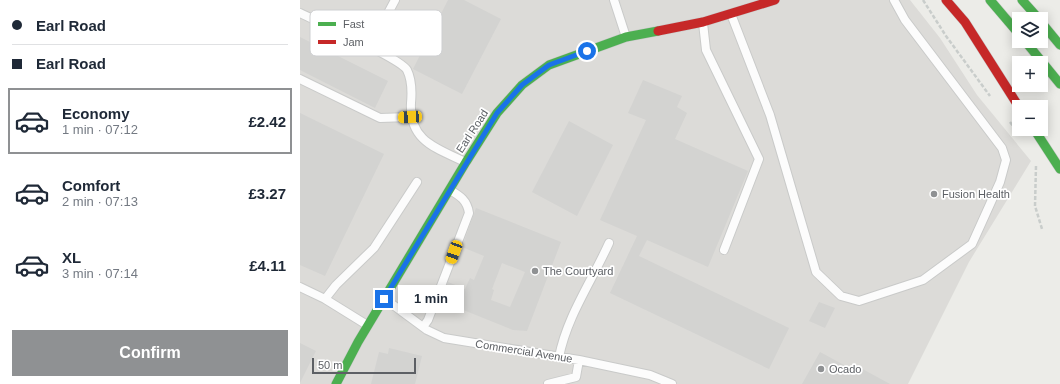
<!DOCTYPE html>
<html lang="en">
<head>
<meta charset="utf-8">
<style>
  :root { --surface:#fff; --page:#f2f2f3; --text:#1f2937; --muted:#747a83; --line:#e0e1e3; --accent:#8f9193 }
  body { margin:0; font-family:Helvetica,sans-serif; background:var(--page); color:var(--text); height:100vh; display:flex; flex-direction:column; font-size:15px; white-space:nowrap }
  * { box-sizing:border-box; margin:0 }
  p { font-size:13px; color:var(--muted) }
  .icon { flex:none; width:22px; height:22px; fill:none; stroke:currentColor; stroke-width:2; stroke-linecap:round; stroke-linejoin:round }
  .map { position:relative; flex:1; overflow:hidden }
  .details { display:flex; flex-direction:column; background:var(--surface); width:300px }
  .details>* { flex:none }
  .guide { display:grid; align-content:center; height:88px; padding:0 12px; background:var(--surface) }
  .tools { position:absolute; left:712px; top:12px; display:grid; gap:8px }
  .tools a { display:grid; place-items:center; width:36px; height:36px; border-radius:0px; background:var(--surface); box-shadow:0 2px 10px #0003; font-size:20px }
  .scale { position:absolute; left:12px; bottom:10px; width:104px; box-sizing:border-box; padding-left:4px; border:2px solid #5d6065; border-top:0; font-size:11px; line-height:14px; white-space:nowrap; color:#5d6065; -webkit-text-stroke:3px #fff; paint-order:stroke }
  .end { position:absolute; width:18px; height:18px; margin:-9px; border:5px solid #1a73e8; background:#fff; box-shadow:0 0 0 2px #fff }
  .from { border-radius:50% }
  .bubble { position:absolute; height:28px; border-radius:0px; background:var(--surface); box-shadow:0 2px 10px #0003; font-size:13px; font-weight:700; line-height:28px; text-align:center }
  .car { position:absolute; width:12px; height:24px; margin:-12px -6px; border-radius:5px; box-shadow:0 0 3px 1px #0007; background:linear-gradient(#f5c518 24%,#345 0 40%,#f5c518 0 76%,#345 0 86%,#f5c518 0) }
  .guide b { display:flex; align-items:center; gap:14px; height:38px; font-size:15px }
  .guide b+b { border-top:1px solid var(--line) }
  .guide i { width:10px; height:10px; background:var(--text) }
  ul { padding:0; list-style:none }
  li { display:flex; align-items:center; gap:12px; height:66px; margin:0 8px 6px; padding:0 4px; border:2px solid transparent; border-radius:0px }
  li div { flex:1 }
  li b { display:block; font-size:15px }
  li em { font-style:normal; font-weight:700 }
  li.on { border-color:var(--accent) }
  li>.icon { width:36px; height:36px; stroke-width:1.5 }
  .action { display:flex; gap:8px; margin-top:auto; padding:8px 12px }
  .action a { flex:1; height:46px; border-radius:0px; background:var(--accent); color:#fff; font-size:16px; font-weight:700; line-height:46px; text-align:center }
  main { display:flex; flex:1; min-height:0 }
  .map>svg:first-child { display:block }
  .industrial { fill:#dcdbd8 }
  .building { fill:#d3d3d1; fill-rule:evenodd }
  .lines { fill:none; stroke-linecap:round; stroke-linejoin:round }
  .lane-casing { stroke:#c9cac9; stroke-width:10 }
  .fast-casing { stroke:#c8c8c8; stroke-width:10 }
  .jam-casing { stroke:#c8c8c8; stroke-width:10 }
  .path { stroke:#c9cdcb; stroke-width:2.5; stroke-dasharray:4 2; stroke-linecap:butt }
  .lane { stroke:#fcfcfc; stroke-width:8 }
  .fast { stroke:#4caf50; stroke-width:9 }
  .jam { stroke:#c62828; stroke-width:9 }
  .route { stroke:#1a73e8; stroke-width:5 }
  .poi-dot { fill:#8f9193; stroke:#fff; stroke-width:1.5 }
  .labels { text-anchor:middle; stroke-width:3.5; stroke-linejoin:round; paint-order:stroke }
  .street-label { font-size:11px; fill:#5d6065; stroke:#fff }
  .poi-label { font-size:11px; fill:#5d6065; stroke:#fff; text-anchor:start }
  .key { fill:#fff; stroke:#cecfd1; stroke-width:1 }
  .key-label { font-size:11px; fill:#5d6065 }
</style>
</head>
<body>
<main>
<section class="details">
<div class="guide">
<b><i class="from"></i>Earl Road</b>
<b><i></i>Earl Road</b>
</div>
<ul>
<li class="on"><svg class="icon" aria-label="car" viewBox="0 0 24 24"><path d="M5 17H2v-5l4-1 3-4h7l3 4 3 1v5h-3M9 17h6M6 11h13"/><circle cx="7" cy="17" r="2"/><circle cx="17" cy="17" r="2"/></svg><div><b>Economy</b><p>1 min · 07:12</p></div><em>£2.42</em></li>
<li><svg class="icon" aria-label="car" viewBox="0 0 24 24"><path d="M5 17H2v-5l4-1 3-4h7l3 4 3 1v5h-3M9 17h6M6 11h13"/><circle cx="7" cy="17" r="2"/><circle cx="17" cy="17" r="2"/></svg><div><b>Comfort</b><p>2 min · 07:13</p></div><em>£3.27</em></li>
<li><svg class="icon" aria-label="car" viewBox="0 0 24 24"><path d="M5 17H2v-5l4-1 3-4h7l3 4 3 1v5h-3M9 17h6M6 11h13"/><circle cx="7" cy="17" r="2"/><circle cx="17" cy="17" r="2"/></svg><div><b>XL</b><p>3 min · 07:14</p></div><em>£4.11</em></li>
</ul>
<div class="action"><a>Confirm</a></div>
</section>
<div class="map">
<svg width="760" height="384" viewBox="0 0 760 384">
  <rect width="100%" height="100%" fill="#ecece8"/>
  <path class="industrial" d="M0,0H610L640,38L677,95L731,161L669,262L608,384H0Z"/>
  <path class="building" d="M148,0H164L201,19L162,94L113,69Z
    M0,37L88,81L75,108L0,70Z
    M343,80L382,96L377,107L387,113L375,139L448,171L408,267L347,240L339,256L489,328L469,369L310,293L337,236L300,220L346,120L328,113Z
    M0,113L84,154L25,276L0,265Z
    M269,121L313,145L277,216L232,192Z
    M176,208L261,242L227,331L213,330L141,301L148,282L165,289L170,278L174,280L184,256L162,247ZM202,263L225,272L210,307L191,300L194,290L192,289Z
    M519,302L535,308L525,328L509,321Z
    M0,343L16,351L0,383Z
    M89,348L122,356L115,384H71L79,352L88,354Z
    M520,352L555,371L557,366L590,384H502Z"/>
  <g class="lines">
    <g class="lane-casing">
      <path id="lane" d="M314,0L326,37
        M0,13C18,22 100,58 107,70C112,80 112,92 111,103C109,141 136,148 165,162
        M431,14L470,115L516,272L541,296L559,301L623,280L672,244L700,182L706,160L702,148L605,20L594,0
        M403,23L406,50L459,159L424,250
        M70,47L95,0
        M0,79L80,118L110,117
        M0,287L25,299L67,325
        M25,299L36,285L74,248L117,182
        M85,299L127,330L144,338L279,360L350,375L372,384
        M123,327L128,320L169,213C167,200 160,196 150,190
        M259,357C267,316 292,281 309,243
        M248,384L276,377L279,360"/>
    </g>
    <g class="fast-casing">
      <path id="fast" d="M690,0L719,34
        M722,0L739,19
        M741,22L760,45
        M725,41L760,84
        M734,129L760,169
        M36,384L58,342L166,162L197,113L222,85L249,65L326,37L358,31"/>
    </g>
    <g class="jam-casing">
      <path id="jam" d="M646,0L665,22L719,107
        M358,31L403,22L475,0"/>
    </g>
    <path class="path" d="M623,0L646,36L690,96
      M710,122L717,131
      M736,166L735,206L742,229"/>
    <use href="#lane" class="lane"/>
    <use href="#fast" class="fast"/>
    <use href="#jam" class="jam"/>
  </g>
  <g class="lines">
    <path class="route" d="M84,299L197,113L222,85L249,65L287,51"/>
  </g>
  <g class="poi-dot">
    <circle cx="634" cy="194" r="4"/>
    <circle cx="235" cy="271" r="4"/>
    <circle cx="521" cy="369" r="4"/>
  </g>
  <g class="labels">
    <g class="street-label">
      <text transform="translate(172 131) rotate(-57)" y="4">Earl Road</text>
      <text transform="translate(224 351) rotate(9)" y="4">Commercial Avenue</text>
    </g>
    <g class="poi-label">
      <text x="642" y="198">Fusion Health</text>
      <text x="243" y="275">The Courtyard</text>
      <text x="529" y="373">Ocado</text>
    </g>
  </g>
  <rect x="10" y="10" width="132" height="46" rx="6" class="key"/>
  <rect x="18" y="22" width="18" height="4" fill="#4caf50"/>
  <rect x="18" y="40" width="18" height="4" fill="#c62828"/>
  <g class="key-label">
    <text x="43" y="28">Fast</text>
    <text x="43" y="46">Jam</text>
  </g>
</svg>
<div class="tools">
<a><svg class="icon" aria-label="layers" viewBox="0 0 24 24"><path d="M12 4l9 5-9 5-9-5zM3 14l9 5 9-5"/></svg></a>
<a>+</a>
<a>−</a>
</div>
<div class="scale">50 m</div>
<i class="end from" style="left:287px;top:51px"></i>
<i class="end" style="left:84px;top:299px"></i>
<div class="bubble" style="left:98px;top:285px;width:66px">1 min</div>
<i class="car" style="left:110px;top:117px;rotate:267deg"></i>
<i class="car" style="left:154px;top:252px;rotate:200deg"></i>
</div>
</main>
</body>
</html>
